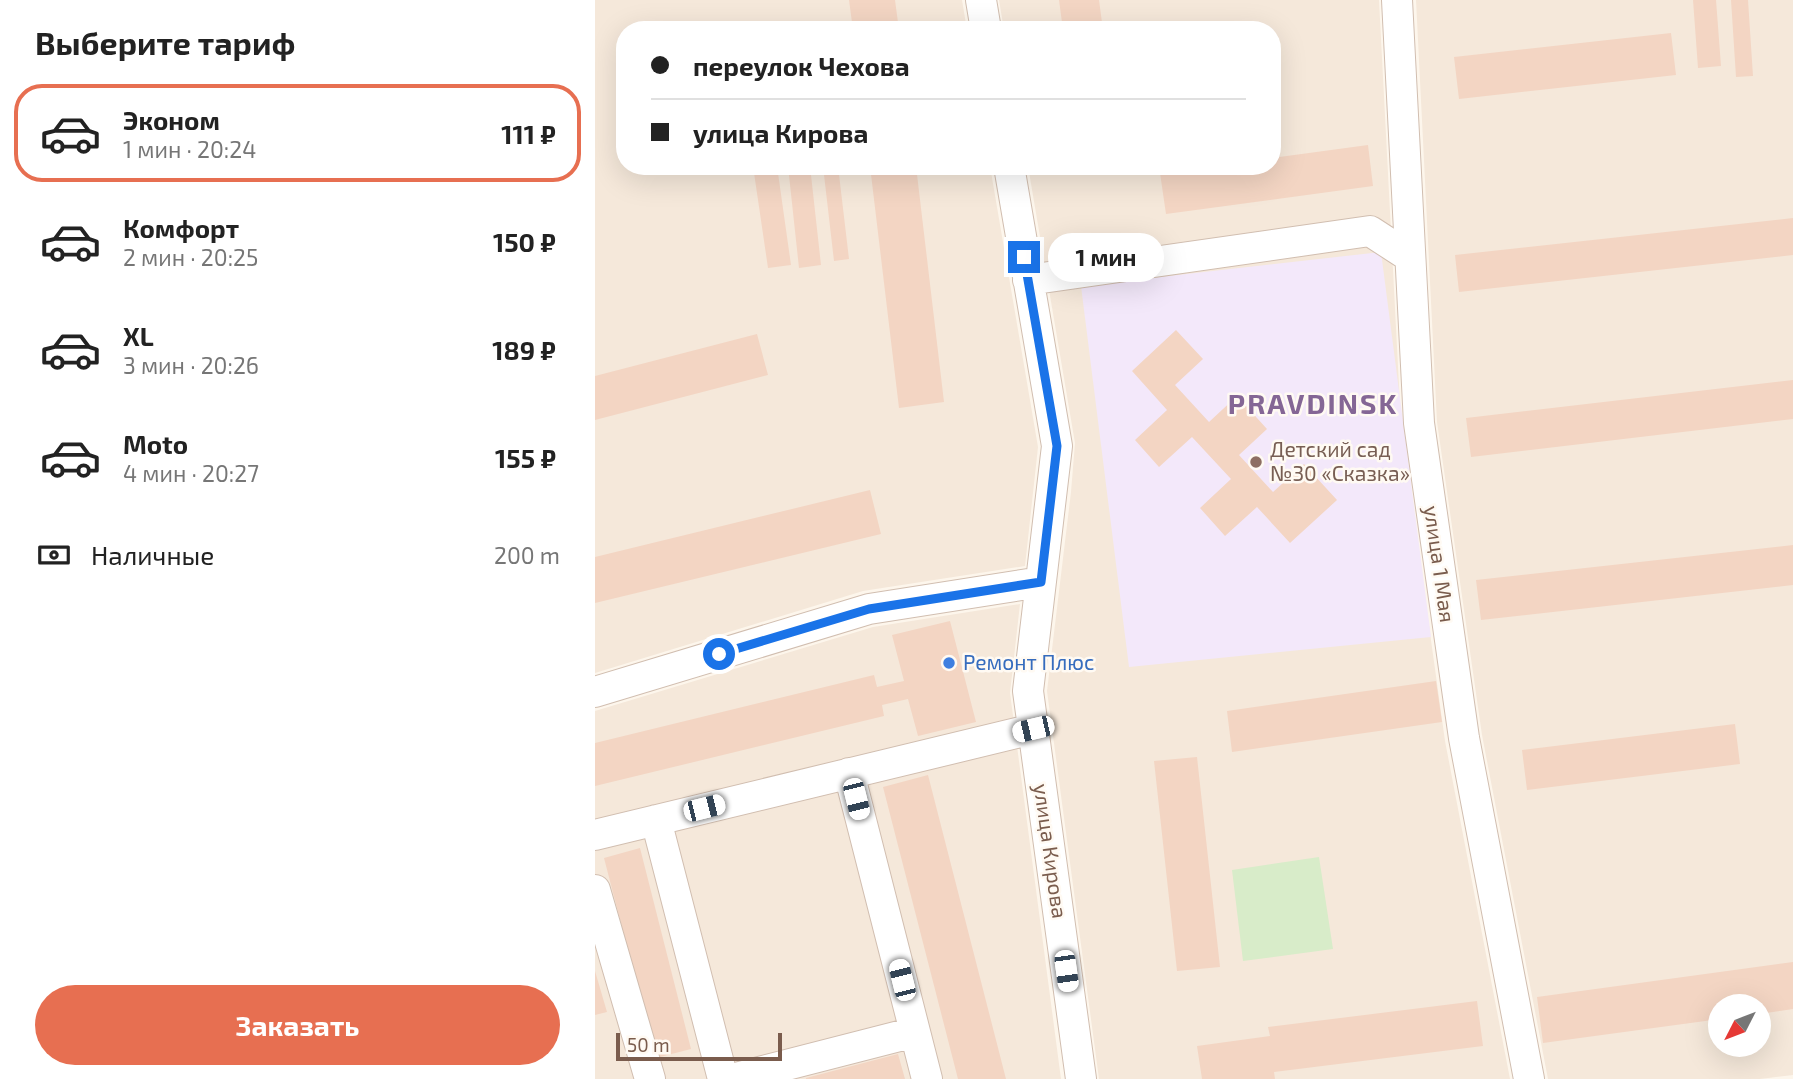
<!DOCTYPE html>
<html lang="ru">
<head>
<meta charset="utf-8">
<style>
  :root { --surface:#fff; --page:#f2f2f2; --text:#222; --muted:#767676; --line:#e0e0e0; --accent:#e76f51 }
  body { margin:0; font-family:"Exo 2",sans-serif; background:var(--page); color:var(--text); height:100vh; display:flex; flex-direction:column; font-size:26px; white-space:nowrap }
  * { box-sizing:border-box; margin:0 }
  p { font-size:23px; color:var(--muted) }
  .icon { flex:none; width:38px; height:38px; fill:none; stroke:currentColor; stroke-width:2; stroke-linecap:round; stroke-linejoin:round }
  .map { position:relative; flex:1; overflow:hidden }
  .panel { display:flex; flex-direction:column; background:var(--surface); width:595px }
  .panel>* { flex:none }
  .guide { position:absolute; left:21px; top:21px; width:665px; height:154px; border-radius:28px; box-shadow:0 7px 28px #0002; display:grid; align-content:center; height:154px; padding:0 35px; background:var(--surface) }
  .needle { width:46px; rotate:228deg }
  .fabs { position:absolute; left:1113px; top:994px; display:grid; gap:14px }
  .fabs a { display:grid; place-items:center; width:63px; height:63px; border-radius:50%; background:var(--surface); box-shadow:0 7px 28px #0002; font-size:35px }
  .scale { position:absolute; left:21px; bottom:18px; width:166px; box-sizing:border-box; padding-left:7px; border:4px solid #7a5c4d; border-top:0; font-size:19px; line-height:24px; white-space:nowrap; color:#7a5c4d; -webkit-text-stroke:5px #fffaf3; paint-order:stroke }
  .end { position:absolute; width:32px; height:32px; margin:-16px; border:9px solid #1a73e8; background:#fff; box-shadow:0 0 0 4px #fff }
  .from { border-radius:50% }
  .bubble { position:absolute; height:49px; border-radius:24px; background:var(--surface); box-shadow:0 7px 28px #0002; font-size:23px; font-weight:700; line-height:49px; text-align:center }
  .car { position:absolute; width:21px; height:42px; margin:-21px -10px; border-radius:9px; box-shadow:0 0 5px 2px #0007; background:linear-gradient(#fff 24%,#345 0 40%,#fff 0 76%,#345 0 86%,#fff 0) }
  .guide b { display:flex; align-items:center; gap:24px; height:66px; font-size:26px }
  .guide b+b { border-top:2px solid var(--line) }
  .guide i { width:18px; height:18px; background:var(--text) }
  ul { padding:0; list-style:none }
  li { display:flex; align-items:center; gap:21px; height:98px; margin:0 14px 10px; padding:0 21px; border:4px solid transparent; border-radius:28px }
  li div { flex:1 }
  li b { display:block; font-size:26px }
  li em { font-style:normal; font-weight:700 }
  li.selected { border-color:var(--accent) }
  li>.icon { width:63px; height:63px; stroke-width:1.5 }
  h2 { padding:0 35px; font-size:32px; line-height:84px }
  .pay { display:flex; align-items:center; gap:18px; height:77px; padding:0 35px; font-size:26px }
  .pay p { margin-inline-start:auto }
  .action { display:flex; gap:14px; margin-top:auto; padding:14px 35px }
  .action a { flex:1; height:80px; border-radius:42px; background:var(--accent); color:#fff; font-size:28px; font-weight:700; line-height:80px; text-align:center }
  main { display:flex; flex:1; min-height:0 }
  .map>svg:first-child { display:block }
  .residential { fill:#f5e8da; fill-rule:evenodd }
  .education { fill:#f3e8fa }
  .green { fill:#d8ecc9 }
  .building { fill:#f3d5c3 }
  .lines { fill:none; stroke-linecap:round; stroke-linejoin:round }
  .minor-casing { stroke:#d1beb0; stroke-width:32 }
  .minor { stroke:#fff; stroke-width:30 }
  .route { stroke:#1a73e8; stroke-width:9 }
  .education-dot { fill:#8d6e63; stroke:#fffaf3; stroke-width:2.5 }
  .shop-dot { fill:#3f7fe0; stroke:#fffaf3; stroke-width:2.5 }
  .labels { text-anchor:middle; stroke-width:5; stroke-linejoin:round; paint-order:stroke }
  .education-label { font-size:21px; fill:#785e54; stroke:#fffaf3; text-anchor:start }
  .street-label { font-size:21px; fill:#7a5c4d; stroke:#fffaf3 }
  .shop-label { font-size:21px; fill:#366cbe; stroke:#fffaf3; text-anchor:start }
  .district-label { font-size:28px; font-weight:bold; letter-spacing:2px; fill:#846695; stroke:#fffaf3 }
</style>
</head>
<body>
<main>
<section class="panel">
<h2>Выберите тариф</h2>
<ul>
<li class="selected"><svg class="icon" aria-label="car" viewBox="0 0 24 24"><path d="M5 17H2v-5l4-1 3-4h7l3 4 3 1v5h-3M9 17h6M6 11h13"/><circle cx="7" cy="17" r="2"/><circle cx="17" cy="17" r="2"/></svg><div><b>Эконом</b><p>1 мин · 20:24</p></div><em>111 ₽</em></li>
<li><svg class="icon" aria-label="car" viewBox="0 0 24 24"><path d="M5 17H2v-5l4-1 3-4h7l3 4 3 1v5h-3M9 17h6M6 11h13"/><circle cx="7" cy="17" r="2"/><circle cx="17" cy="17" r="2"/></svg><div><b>Комфорт</b><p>2 мин · 20:25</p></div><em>150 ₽</em></li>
<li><svg class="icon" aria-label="car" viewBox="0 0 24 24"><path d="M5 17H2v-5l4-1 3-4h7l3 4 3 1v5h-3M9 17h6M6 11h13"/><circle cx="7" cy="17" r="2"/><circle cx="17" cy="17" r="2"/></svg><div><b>XL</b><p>3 мин · 20:26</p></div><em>189 ₽</em></li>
<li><svg class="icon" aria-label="car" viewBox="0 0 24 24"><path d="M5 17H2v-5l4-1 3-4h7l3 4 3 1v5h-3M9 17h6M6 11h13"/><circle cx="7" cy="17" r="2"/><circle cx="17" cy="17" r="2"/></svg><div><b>Moto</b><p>4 мин · 20:27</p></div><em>155 ₽</em></li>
</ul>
<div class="pay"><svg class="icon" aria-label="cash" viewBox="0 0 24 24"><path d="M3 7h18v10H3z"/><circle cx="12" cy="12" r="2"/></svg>Наличные<p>200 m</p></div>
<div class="action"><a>Заказать</a></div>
</section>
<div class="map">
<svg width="1198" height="1079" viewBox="0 0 1198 1079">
  <rect width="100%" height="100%" fill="#fdf6ec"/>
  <path class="residential" d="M0,0H367L372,30H30V166H395L443,447L430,566L268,591L0,673Z
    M404,0H784L806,424L850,741L915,1079H504L452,691L476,492L480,443L433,166H677V30H409Z
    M821,0H1198V1075L1165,1079H953L887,735L842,422ZM1125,1006H1164V1045H1125Z
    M425,604L415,693L466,1079H0V711L278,627Z"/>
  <path class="education" d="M786,252L836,637L534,667L486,286Z"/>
  <path class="green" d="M724,857L738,949L648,961L637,870Z"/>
  <path class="building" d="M254,0H300L304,30H258Z
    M464,0H504L508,30H468Z
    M1098,0H1121L1126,66L1103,68Z
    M1136,0H1153L1158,76L1141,77Z
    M1076,33L1081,75L864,99L859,57Z
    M773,145L778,186L571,214L565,173L616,166H677V158Z
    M158,166H182L196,265L173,268Z
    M193,166H215L226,265L204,268Z
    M228,166H243L254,259L239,261Z
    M275,166H321L349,402L304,408Z
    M1198,218V255L864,292L860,255Z
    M581,330L608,359L580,385L614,422L642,396L672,429L644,455L678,492L709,464L742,500L695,543L662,507L630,536L605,508L636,479L597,437L564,467L540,440L572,410L537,371Z
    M162,334L173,375L0,420V376Z
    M1198,380V419L876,457L871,418Z
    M275,490L286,534L0,603V557Z
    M1198,545V585L886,620L881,580Z
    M355,621L381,722L323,736L313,699L287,705L289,716L0,786V743L279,675L282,687L309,681L297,635Z
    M841,681L847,722L637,752L632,711Z
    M1140,724L1145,764L932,790L927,750Z
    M602,757L625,967L582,971L559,761Z
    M333,775L411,1079H363L288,787Z
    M45,848L96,1049L61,1058L9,858Z
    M1198,962V1009L1164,1014V1006H1125V1019L948,1043L942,997Z
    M0,971L12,1012L0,1015Z
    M882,1001L888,1046L679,1072L680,1079H607L602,1046L675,1036L673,1027Z
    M303,1054L310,1079H211V1078Z"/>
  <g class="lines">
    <g class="minor-casing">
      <path id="minor" d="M386,0L391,30
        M802,0L824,423L869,738L934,1079
        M414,166L462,446L433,691L486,1079
        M433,280L775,231L815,257
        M0,692L274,609L446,582
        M254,773L332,1079
        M61,820L128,1079
        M0,835L438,729
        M0,890L55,1079
        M137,1079L320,1032"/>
    </g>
    <use href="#minor" class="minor"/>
  </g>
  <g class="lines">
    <path class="route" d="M124,654L274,609L446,582L462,446L429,257"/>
  </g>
  <circle class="education-dot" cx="661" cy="462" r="7"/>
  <circle class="shop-dot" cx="354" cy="663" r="7"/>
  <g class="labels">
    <g class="education-label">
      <text x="675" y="457">Детский сад<tspan x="675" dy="24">№30 «Сказка»</tspan></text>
    </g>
    <g class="street-label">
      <text transform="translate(844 564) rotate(82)" y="7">улица 1 Мая</text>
      <text transform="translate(455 851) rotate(82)" y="7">улица Кирова</text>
    </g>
    <g class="shop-label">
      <text x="368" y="670">Ремонт Плюс</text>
    </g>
    <g class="district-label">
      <text x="718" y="414">PRAVDINSK</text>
    </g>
  </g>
</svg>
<div class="fabs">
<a><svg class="needle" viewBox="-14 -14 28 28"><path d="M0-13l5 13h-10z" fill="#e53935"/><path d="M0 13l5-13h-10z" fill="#767676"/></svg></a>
</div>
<div class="scale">50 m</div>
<i class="end from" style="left:124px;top:654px"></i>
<i class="end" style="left:429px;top:257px"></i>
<div class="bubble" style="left:453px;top:233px;width:116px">1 мин</div>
<i class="car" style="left:438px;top:729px;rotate:257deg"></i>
<i class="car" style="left:261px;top:799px;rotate:166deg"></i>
<i class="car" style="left:109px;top:808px;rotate:76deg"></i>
<i class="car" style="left:471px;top:971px;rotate:172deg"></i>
<i class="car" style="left:307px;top:980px;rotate:346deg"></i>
<div class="guide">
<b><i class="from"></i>переулок Чехова</b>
<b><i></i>улица Кирова</b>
</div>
</div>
</main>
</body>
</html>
